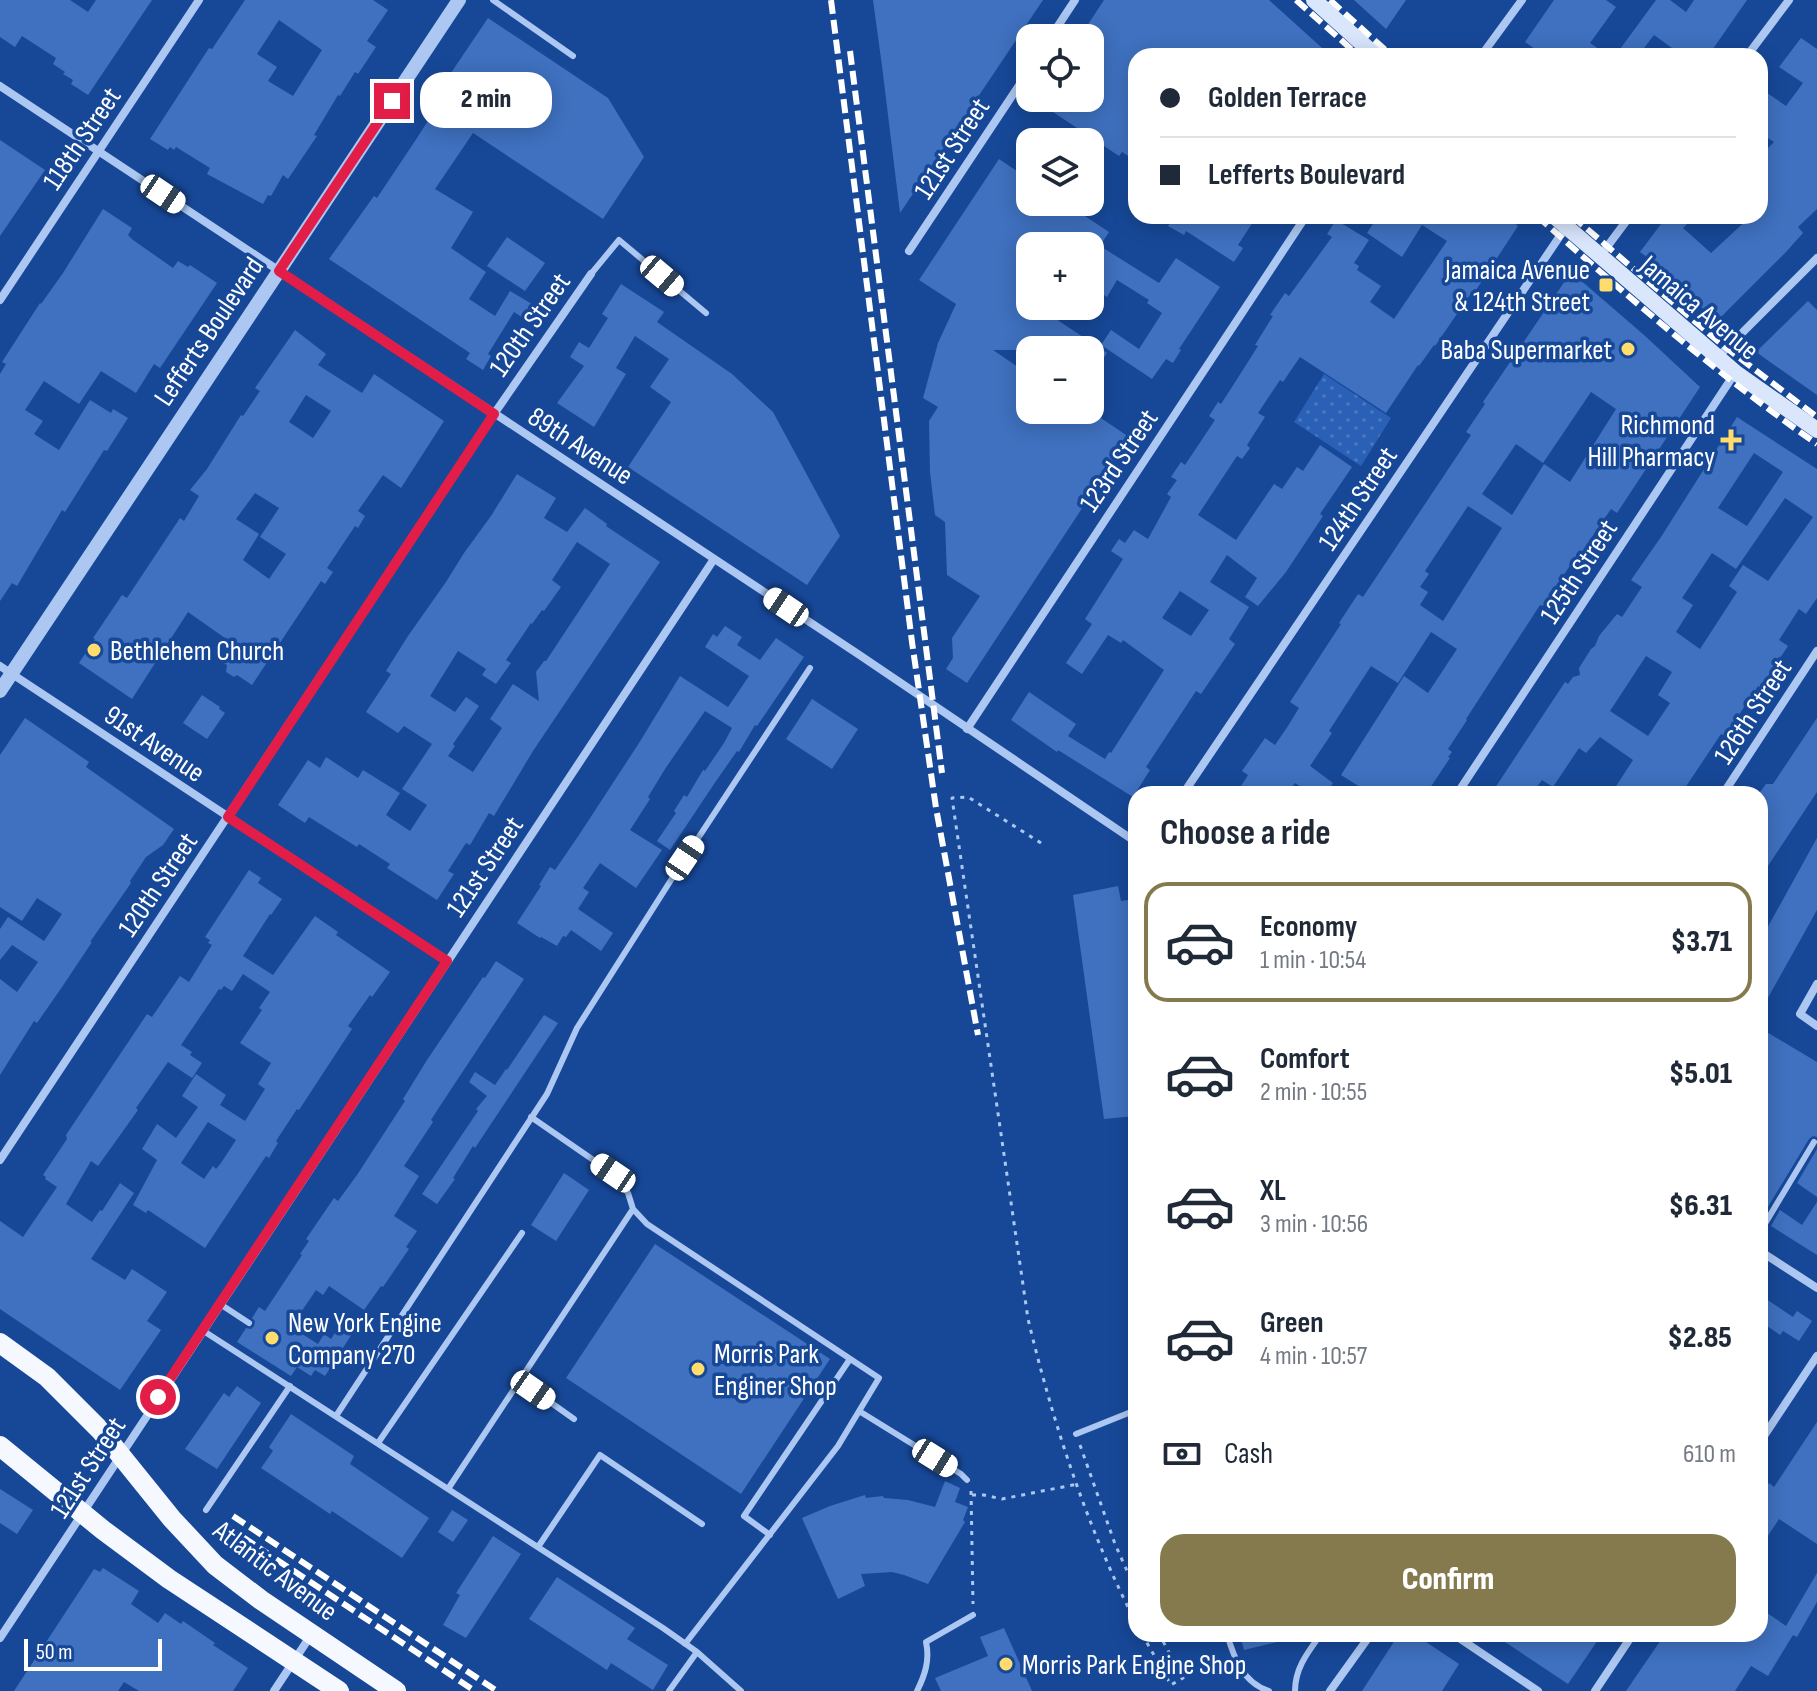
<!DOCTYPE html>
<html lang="en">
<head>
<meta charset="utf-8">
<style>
  :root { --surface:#fff; --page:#f6f6f7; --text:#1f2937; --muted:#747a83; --line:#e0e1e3; --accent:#847a4e }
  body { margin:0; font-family:"Sofia Sans Condensed",sans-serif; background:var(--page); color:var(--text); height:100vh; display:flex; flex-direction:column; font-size:30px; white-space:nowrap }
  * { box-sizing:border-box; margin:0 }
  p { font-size:26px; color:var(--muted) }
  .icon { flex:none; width:44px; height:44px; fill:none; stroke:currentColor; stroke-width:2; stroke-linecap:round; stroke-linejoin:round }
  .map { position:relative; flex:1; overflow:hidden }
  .panel { position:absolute; left:1128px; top:786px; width:640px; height:856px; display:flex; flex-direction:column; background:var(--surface); border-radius:24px; box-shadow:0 4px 20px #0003 }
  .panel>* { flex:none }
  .banner { position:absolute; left:1128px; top:48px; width:640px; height:176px; border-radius:24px; box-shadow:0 4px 20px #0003; display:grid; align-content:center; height:176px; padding:0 32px; background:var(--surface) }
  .tools { position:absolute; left:1016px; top:24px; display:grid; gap:16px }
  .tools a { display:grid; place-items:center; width:88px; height:88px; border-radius:16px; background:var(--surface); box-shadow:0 4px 20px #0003; font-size:40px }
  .scale { position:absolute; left:24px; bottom:20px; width:138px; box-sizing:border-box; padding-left:8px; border:4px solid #fff; border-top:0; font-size:22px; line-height:28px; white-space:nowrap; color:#fff; -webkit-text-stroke:6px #174898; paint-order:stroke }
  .end { position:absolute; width:36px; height:36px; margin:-18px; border:10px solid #e11d48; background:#fff; box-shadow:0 0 0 4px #fff }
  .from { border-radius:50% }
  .bubble { position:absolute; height:56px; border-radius:24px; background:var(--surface); box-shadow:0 4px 20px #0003; font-size:26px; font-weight:800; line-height:56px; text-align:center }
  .car { position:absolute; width:24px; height:48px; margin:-24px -12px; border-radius:10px; box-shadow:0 0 6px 2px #0007; background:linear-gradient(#fff 24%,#345 0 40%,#fff 0 76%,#345 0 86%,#fff 0) }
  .banner b { display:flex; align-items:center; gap:28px; height:76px; font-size:30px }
  .banner b+b { border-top:2px solid var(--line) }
  .banner i { width:20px; height:20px; background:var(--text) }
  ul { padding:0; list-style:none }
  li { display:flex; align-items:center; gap:24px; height:120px; margin:0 16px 12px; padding:0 16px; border:4px solid transparent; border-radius:24px }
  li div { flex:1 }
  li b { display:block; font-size:30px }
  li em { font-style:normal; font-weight:800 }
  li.current { border-color:var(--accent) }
  li>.icon { width:72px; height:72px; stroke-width:1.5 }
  h2 { padding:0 32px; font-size:36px; line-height:96px }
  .pay { display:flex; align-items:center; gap:20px; height:88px; padding:0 32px; font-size:30px }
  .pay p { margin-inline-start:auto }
  .primary-button { display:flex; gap:16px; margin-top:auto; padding:16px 32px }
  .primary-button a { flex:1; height:92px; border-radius:24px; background:var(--accent); color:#fff; font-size:32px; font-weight:800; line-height:92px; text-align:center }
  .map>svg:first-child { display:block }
  .green { fill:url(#green-dots) }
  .building { fill:#3f71c0; fill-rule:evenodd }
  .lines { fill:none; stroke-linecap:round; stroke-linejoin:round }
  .path { stroke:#abc7f2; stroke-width:3; stroke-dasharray:4 6; stroke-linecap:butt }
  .service { stroke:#abc7f2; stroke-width:6 }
  .minor { stroke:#abc7f2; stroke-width:8 }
  .tertiary { stroke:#abc7f2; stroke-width:14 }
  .secondary { stroke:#d9e6fc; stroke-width:16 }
  .primary { stroke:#f5f8ff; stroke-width:20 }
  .rail { stroke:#fff; stroke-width:6; stroke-dasharray:14 6; stroke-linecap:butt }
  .route { stroke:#e11d48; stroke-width:10 }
  .poi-dot { fill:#ffdc6b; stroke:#174898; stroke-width:3 }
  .labels { text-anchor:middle; stroke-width:7; stroke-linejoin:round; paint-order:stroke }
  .street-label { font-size:28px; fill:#fff; stroke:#174898 }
  .poi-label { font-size:28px; fill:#fff; stroke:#174898; text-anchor:start }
</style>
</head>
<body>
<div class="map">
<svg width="1817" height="1691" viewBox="0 0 1817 1691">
  <defs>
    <pattern id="green-dots" width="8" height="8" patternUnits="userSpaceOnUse" patternTransform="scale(2)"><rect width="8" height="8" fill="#2a61b6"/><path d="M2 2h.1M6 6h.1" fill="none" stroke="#4a79c1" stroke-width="1.8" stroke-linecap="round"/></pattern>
  </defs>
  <rect width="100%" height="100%" fill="#174898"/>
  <path class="green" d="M1324,374L1391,418L1361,466L1294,422Z"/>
  <path class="building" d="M0,0H70L88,12L96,0H152L88,95L71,84L73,80L63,74L65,72L53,64L56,58L22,36L15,47L0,37Z
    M245,0H373L388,10L367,41L376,47L358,74L355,72L340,96L338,95L314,135L317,136L288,179L283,175L271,196L268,195L263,204L207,174L210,168L176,147L174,150L170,147L168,150L150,139L209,48L212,49ZM279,20L322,50L293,96L268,81L277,67L257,54Z
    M873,0H1043L900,213L882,66Z
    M1104,0H1269L1331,56H1136V161L1122,152L1119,156L1032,98H1090V38H1079Z
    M1354,0H1406L1386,29Z
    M1554,0H1606L1616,7L1590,43L1609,56H1545L1525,42Z
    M1656,0H1670L1686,12L1694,0H1747L1708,56H1683L1654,35L1638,56H1615Z
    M488,18L608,98L644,157L603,219L473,133L435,189L473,212L451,248L486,272L469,299L495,316L510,291L532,304L523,318L514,312L488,354L491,356L483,370L466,359L470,353L329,259L374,196L377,198L417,138L436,108L430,104Z
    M1801,38L1817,49V209L1798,227L1803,233L1786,252L1717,321L1652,264L1654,262L1640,252L1667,216H1695L1683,228L1711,253L1751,216H1760V156L1774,142L1760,133V88L1786,106L1803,83L1779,67Z
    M0,140L45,170L0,236Z
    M999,159L1030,180V202H1064L1109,232L1100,246L1159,283L1176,258L1220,287L1179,349L1181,350L1173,363L1166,359L1152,379L1101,345L1111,330L1139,349L1162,313L1147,303L1149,300L1117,280L1107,297L1090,286V246H1030V306H1060L1053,317L1107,353L1090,378V350H993L1030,375V410H1065L1077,418L1083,410H1089L1129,437L967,683L946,669L953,658L952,638L980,596L947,575L945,522L935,515L930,472L929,421L938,407L923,398L938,343L956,304L919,280Z
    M103,209L132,228L128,235L133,240L173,268L178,261L188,267L190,265L217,283L160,368L154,364L136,393L101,371L79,404L44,381L25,410L43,421L34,434L59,450L90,400L111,413L113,409L128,418L107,451L104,450L65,512L62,510L17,586L12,583L0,601V374L6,364L2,362L40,303L41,304L63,273Z
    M1164,216H1257L1238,245L1243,248L1234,262L1186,231L1184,235L1168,226L1171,221Z
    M1378,216H1508L1518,226L1476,290L1474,289L1435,346L1434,345L1419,366L1418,365L1386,413L1300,357L1283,382L1280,380L1258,413L1265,417L1247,445L1250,448L1242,459L1237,456L1198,515L1236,540L1274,484L1282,489L1297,467L1303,471L1320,445L1352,467L1320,514L1323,516L1286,572L1258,606L1245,597L1257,578L1227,555L1210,582L1249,607L1229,639L1235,644L1201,694L1196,691L1146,767L1150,770L1133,797L1058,750L1057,752L1011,720L1029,692L1076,724L1068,736L1105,759L1109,752L1111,753L1164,670L1123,640L1121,643L1108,635L1082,674L1066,663L1092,624L1085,619L1123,559L1111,551L1119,539L1125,543L1134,530L1148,539L1171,497L1167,494L1177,480L1171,477L1181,462L1185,465L1215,420L1209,416L1218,402L1221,404L1239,376L1258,346L1255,345L1273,316L1270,315L1285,293L1289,296L1332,237L1327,234L1336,220L1369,240L1354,263L1359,266L1357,270L1381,286L1370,302L1394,319L1447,241L1422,225L1402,257L1367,233ZM1180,591L1209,610L1191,636L1162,618Z
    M507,237L545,263L525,291L487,266Z
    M1571,272L1644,335L1700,387L1617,513L1611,509L1577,559L1575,558L1543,606L1540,605L1466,719L1467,720L1448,749L1452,752L1448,757L1450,758L1426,794H1371L1341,775L1404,676L1428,693L1457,649L1431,632L1398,683L1371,666L1329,731L1332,733L1310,766L1333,783L1325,794H1311L1295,783L1287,794H1236L1248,775L1242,771L1265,738L1275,745L1288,726L1299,708L1290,702L1341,624L1339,623L1358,594L1363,597L1471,435L1466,432L1485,404L1483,402ZM1591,392L1616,409L1570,482L1544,464L1512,515L1482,494L1516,444L1543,463ZM1468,506L1502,528L1443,621L1420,605L1428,592L1420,587L1429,574L1425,571Z
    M621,284L664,312L657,322L732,374L773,412L840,536L807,585L628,467L671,402L650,387L669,359L635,336L616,368L626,374L594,427L557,403L584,366L570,357L579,342L589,348L608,318L602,314Z
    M1808,301L1817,310V395L1756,352Z
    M295,330L326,354L318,365L362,393L374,374L444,421L401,488L383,475L358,511L365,516L358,528L355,526L327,568L333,572L325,584L321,581L252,685L237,675L234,677L226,672L227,665L220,661L232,643L188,612L132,699L79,663L95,639L93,638L122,595L127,598L180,518L184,521L199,496L190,490L207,469L241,415L243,416L260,391L255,388ZM306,395L331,411L313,438L289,422ZM255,493L279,508L260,537L286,554L269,579L243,560L259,534L236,519Z
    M1737,417L1817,469V598L1806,614L1799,609L1779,640L1788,646L1760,688L1758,686L1725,736L1721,734L1681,794H1611L1633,760L1600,737L1586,753L1579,748L1553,787L1542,780L1532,794H1491L1565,682L1568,684L1573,677L1580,675L1579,668L1591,649L1595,646L1599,636L1617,614L1622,617L1642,587L1631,580L1661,537ZM1754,453L1783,472L1747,526L1718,508ZM1785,498L1813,517L1768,581L1743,565L1729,586L1737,592L1700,649L1676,632L1693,605L1682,598L1712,553L1736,569ZM1646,656L1672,672L1658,695L1670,703L1648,736L1610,711Z
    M517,474L556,498L544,518L567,532L585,508L607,524L606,526L660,562L533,751L494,816L489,813L470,845L466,843L448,871L454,874L437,900L387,868L390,864L359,844L357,847L309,817L305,823L278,805L308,760L320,768L326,757L358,778L363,770L400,793L386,815L410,831L427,805L402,789L432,744L404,726L398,733L366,712L391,674L386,671L408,636L446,582L464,553L491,516ZM577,542L610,564L546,661H544L536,672L539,701L513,684L490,719L502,728L473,772L448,756L455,746L453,744L479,706L466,697L455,712L430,696L458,651L486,669L482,675L496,684L511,663L506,660L531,623L532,624L542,610L544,611L561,587L552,580Z
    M725,626L742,637L737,645L760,660L776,638L804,657L757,726L755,725L739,752L737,751L714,784L670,850L657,841L676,813L674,811L684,795L687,797L703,770L705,771L724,743L732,728L705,711L665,769L648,797L650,799L630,830L662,850L636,888L600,863L583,888L589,892L578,909L613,933L601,951L571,930L566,937L563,936L557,946L541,937L540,938L517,923L541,886L539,885L550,867L555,870L579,835L639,743L680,676L728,707L749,676L705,647L713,634L717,637Z
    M202,695L220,707L219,709L225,713L207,739L183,723Z
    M812,699L858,729L832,769L786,739Z
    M25,718L89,762L86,767L174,829L163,845L146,857L130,881L131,883L90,942H92L62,987L37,1023L34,1021L0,1075V979L17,992L38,962L12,945L0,960V929L8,917L44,941L62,914L37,898L22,921L0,907V755Z
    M1817,718V792L1760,878V792L1766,784H1773Z
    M1817,838V910L1760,1012V941Z
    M249,870L261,878L258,883L282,899L271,915L270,914L243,956L273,975L315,916L338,932L336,935L390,972L372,997L370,995L348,1026L352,1029L299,1110L297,1109L276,1141L278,1143L269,1158L266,1156L205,1248L148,1210L146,1213L133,1205L157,1160L142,1149L157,1124L176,1138L198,1107L182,1096L196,1074L226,1095L220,1105L245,1121L265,1089L258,1084L271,1063L240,1043L262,1010L259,1008L270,992L243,974L232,991L224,986L221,990L219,989L181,1045L192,1052L190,1055L202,1063L192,1078L168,1062L136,1108L138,1110L98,1166L91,1161L66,1204L92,1222L100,1210L102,1211L120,1183L134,1193L91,1259L125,1280L132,1269L167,1292L147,1321L161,1330L120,1390L0,1309V1221L23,1237L57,1187L45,1179L46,1177L43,1175L67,1139L66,1135L147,1014L152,1017L180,976L189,982L212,945L208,943L210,940L205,937ZM208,1122L236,1140L221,1163L216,1169L213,1166L204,1179L181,1163Z
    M1118,886L1121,901L1136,899V1116L1104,1119L1073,895Z
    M496,961L524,979L438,1109L431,1120L433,1122L404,1166L419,1176L394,1216L417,1231L406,1247L409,1249L383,1287L381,1286L364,1310L329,1286L323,1295L316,1290L291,1327L318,1344L324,1334L331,1339L347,1315L359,1323L325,1376L315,1370L311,1376L297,1367L291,1376L237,1342L246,1328L251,1329L254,1326L255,1321L252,1318L259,1307L265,1311L302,1255L300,1254L309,1241L306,1239L334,1198L338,1201L357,1175L405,1101L403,1099L427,1060L483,977L485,978Z
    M544,1015L558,1023L475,1148L473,1146L453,1178L455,1179L437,1204L422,1194L478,1111L476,1109L487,1096L469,1082L475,1072L495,1085L506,1069L507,1070Z
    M1760,1028L1817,1062V1137L1813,1136L1809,1139L1760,1220Z
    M1817,1149V1197L1797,1183Z
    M564,1173L589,1190L556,1241L531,1225Z
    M1817,1202V1255L1771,1226L1780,1210L1802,1225Z
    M655,1244L830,1359L741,1494L566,1378Z
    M1766,1299L1793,1317L1797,1311L1812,1321L1799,1341L1783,1331L1780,1335L1760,1321V1308Z
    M237,1386L261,1403L217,1469L185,1449L224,1393L229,1397Z
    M291,1414L354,1456L350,1464L429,1518L402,1558L332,1511L330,1514L261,1468L273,1451L269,1447Z
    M1817,1422V1544L1779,1519L1760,1548V1496L1769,1483L1774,1487Z
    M945,1481L960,1488L955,1502L968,1507L963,1520L965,1522L928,1584L904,1575L892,1572L861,1574L865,1586L838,1599L802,1518L830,1506L865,1495L866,1498L883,1496L884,1498L908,1500L935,1507Z
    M0,1489L33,1510L17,1534L0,1523Z
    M452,1510L468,1520L453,1542L438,1532Z
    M493,1536L521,1554L466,1638L443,1625L460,1595L456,1593Z
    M103,1568L139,1591L131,1604L158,1623L165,1613L181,1624L183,1621L215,1643L213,1645L248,1668L233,1691H139L124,1682L118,1691H14L94,1569L100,1572Z
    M1817,1573V1602L1797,1637L1793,1635L1768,1676L1751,1666L1735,1691H1626L1665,1634H1760V1608L1786,1626Z
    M557,1577L635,1628L627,1639L668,1665L653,1690L611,1663L607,1670L529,1619Z
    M1004,1628L1032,1691H941L935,1678L988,1656L980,1637Z
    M1240,1634H1285V1640L1244,1650Z
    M1399,1634H1414L1459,1664L1442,1691H1362Z
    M1493,1634H1602L1568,1684Z"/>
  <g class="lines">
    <path class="path" d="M1041,843L968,797L952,798L1028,1319C1053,1423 1087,1528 1136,1623
      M1080,1445L1115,1544L1136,1591
      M971,1491L973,1604
      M972,1495H984L1002,1499L1078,1484
      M1142,1634L1171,1685L1183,1678L1159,1634"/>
    <path class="service" d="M493,0L573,56
      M591,274L619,240L706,313
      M531,1117L618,1177L628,1193L633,1209L647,1224L879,1378L838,1446L685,1644
      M1760,1232L1814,1142
      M220,1304L249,1323
      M202,1330L663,1628L697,1652L741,1691
      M519,1380L574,1419
      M859,1411L961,1474L967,1480
      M336,1416L547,1094L577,1028L685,858L810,668
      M1076,1434L1136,1410
      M378,1443L522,1233
      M448,1489L633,1209
      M206,1510L290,1386
      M770,1535L744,1516L850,1359
      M538,1547L600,1455L702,1524
      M1227,1634C1234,1658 1243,1683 1269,1691
      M669,1691L697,1652
      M917,1691C925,1675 930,1660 926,1642L973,1615
      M1295,1691C1295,1668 1308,1652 1321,1634"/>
    <path class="minor" d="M1050,38L1075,0
      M1481,56L1522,0
      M1747,56L1789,0
      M0,86L858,654L1136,842
      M909,251L1030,69
      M1601,255L1630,216
      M0,300L199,0
      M1718,357L1817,258
      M0,666L447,961
      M967,729L1306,216
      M1183,794L1566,227
      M1457,794L1735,373
      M1723,794L1817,651
      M1817,984L1800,1014L1817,1026
      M0,1160L494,414L591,274
      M1760,1251L1817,1288
      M1760,1442L1817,1356
      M1453,1634L1538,1691
      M0,1638L714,559
      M274,1691L311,1635
      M1330,1691L1371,1634
      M1595,1691L1633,1634"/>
    <path class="tertiary" d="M0,691L459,0"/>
    <path class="secondary" d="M1314,0L1376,56
      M1554,216L1736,373L1817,430"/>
    <path class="primary" d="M0,1343L47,1377L101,1431L172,1519L215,1565L261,1600L396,1691
      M0,1446L103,1530L169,1579L339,1691"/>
    <path class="rail" d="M831,0L912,642L936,808L978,1035
      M1296,0L1359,56
      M1330,0L1392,56
      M850,51L942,773
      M1537,216C1627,296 1718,375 1817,444
      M1572,216L1720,343L1817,417
      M233,1516L497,1691
      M226,1526L475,1691"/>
  </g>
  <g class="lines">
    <path class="route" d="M158,1397L447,961L228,817L494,414L279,271L392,101"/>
  </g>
  <g class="poi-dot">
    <rect x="1598" y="277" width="16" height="16" rx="4"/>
    <circle cx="1628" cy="349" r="8"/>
    <path d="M1727 428h8v8h8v8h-8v8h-8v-8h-8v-8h8z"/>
    <circle cx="94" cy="650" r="8"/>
    <circle cx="272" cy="1338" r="8"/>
    <circle cx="698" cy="1369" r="8"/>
    <circle cx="1006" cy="1664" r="8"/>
  </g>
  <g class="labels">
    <g class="street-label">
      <text transform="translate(81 138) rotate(-56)" y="10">118th Street</text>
      <text transform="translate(951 148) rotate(-57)" y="10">121st Street</text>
      <text transform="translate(1700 307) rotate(40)" y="10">Jamaica Avenue</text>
      <text transform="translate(529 324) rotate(-55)" y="10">120th Street</text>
      <text transform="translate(208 331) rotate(-56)" y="10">Lefferts Boulevard</text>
      <text transform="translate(581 445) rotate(33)" y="10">89th Avenue</text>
      <text transform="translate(1118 460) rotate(-56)" y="10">123rd Street</text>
      <text transform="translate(1357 498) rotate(-56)" y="10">124th Street</text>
      <text transform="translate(1578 571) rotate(-57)" y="10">125th Street</text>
      <text transform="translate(1752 711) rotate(-57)" y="10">126th Street</text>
      <text transform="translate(155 743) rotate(34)" y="10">91st Avenue</text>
      <text transform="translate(484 866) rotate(-56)" y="10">121st Street</text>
      <text transform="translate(157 884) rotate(-56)" y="10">120th Street</text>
      <text transform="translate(87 1467) rotate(-57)" y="10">121st Street</text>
      <text transform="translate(276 1570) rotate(37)" y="10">Atlantic Avenue</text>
    </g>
    <g class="poi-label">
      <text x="1590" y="279" text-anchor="end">Jamaica Avenue<tspan x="1590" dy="32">&amp; 124th Street</tspan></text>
      <text x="1612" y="359" text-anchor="end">Baba Supermarket</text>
      <text x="1715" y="434" text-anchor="end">Richmond<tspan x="1715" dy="32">Hill Pharmacy</tspan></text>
      <text x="110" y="660">Bethlehem Church</text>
      <text x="288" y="1332">New York Engine<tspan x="288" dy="32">Company 270</tspan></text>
      <text x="714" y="1363">Morris Park<tspan x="714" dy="32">Enginer Shop</tspan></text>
      <text x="1022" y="1674">Morris Park Engine Shop</text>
    </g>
  </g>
</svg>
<div class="tools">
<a><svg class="icon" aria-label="locate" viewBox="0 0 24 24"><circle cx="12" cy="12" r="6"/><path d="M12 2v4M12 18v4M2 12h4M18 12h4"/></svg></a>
<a><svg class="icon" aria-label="layers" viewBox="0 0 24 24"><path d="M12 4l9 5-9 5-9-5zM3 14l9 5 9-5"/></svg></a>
<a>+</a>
<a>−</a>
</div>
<div class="scale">50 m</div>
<i class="end from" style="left:158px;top:1397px"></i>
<i class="end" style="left:392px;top:101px"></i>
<div class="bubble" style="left:420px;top:72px;width:132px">2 min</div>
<i class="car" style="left:163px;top:194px;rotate:124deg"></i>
<i class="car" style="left:662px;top:276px;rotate:130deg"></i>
<i class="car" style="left:786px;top:607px;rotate:304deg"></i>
<i class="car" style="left:685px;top:858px;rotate:34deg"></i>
<i class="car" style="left:613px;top:1173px;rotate:304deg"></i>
<i class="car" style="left:533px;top:1390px;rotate:125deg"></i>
<i class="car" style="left:935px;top:1458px;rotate:122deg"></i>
<div class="banner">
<b><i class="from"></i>Golden Terrace</b>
<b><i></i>Lefferts Boulevard</b>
</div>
<section class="panel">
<h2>Choose a ride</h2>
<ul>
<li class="current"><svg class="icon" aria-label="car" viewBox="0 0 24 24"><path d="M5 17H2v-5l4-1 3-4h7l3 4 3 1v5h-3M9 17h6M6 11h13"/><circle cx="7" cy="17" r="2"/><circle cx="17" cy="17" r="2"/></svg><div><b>Economy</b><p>1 min · 10:54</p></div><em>$3.71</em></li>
<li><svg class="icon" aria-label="car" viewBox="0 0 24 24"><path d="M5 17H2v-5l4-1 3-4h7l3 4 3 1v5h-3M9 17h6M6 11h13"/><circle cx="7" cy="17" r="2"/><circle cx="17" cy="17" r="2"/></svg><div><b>Comfort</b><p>2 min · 10:55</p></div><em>$5.01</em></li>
<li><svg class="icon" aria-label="car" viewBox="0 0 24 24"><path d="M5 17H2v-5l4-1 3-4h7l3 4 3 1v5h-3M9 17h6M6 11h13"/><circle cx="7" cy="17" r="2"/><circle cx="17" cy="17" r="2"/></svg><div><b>XL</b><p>3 min · 10:56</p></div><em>$6.31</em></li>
<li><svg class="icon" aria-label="car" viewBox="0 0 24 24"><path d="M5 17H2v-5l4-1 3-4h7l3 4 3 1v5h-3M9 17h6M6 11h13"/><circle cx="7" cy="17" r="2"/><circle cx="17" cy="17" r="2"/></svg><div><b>Green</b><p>4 min · 10:57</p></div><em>$2.85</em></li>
</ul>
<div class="pay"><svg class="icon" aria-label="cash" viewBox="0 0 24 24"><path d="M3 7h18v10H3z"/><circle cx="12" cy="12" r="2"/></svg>Cash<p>610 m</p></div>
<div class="primary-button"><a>Confirm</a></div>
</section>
</div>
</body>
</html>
